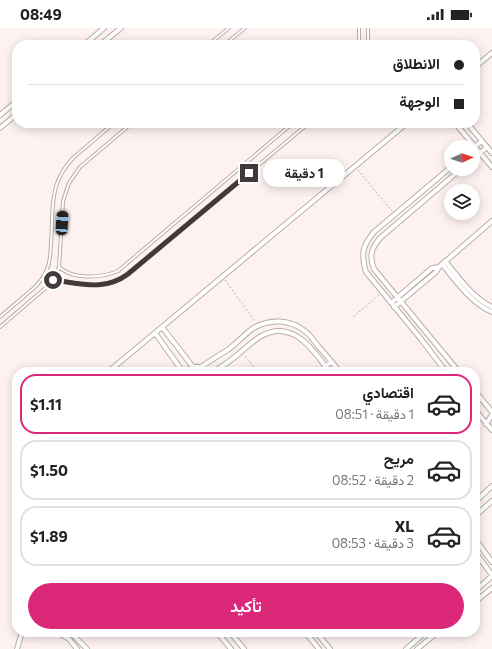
<!DOCTYPE html>
<html lang="ar">
<head>
<meta charset="utf-8">
<style>
  :root { --surface:#fff; --page:#f2f2f2; --text:#222; --muted:#767676; --line:#e0e0e0; --accent:#db2777 }
  body { margin:0; font-family:Commissioner,Vazirmatn,sans-serif; background:var(--page); color:var(--text); direction:rtl; height:100vh; display:flex; flex-direction:column; font-size:15px; white-space:nowrap }
  * { box-sizing:border-box; margin:0 }
  p { font-size:13px; color:var(--muted) }
  .icon { flex:none; width:22px; height:22px; fill:none; stroke:currentColor; stroke-width:2; stroke-linecap:round; stroke-linejoin:round }
  .map { position:relative; flex:1; overflow:hidden; direction:ltr }
  .drawer { position:absolute; left:12px; top:339px; width:468px; height:270px; display:flex; flex-direction:column; background:var(--surface); border-radius:16px; box-shadow:0 2px 10px #0003; direction:rtl }
  .drawer>* { flex:none }
  .top-card { position:absolute; left:12px; top:12px; width:468px; height:88px; border-radius:16px; box-shadow:0 2px 10px #0003; direction:rtl; display:grid; align-content:center; height:88px; padding:0 16px; background:var(--surface) }
  .needle { width:26px; rotate:87deg }
  .controls { position:absolute; left:444px; top:112px; display:grid; gap:8px }
  .controls a { display:grid; place-items:center; width:36px; height:36px; border-radius:50%; background:var(--surface); box-shadow:0 2px 10px #0003; font-size:20px }
  .end { position:absolute; width:18px; height:18px; margin:-9px; border:5px solid #403b3a; background:#fff; box-shadow:0 0 0 2px #fff }
  .from { border-radius:50% }
  .bubble { position:absolute; height:28px; border-radius:14px; background:var(--surface); box-shadow:0 2px 10px #0003; font-size:13px; font-weight:700; line-height:28px; text-align:center; direction:rtl }
  .car { position:absolute; width:12px; height:24px; margin:-12px -6px; border-radius:5px; box-shadow:0 0 3px 1px #0007; background:linear-gradient(#222 24%,#8ab4d8 0 40%,#222 0 76%,#8ab4d8 0 86%,#222 0) }
  .top-card b { display:flex; align-items:center; gap:14px; height:38px; font-size:15px }
  .top-card b+b { border-top:1px solid var(--line) }
  .top-card i { width:10px; height:10px; background:var(--text) }
  ul { padding:7px 0 0; list-style:none }
  li { display:flex; align-items:center; gap:12px; height:60px; margin:0 8px 6px; padding:0 8px; border:2px solid var(--line); border-radius:16px }
  li div { flex:1 }
  li b { display:block; font-size:15px }
  li em { font-style:normal; font-weight:700 }
  li.active { border-color:var(--accent) }
  li>.icon { width:36px; height:36px; stroke-width:1.5 }
  .action { display:flex; gap:8px; margin-top:auto; padding:8px 16px }
  .action a { flex:1; height:46px; border-radius:24px; background:var(--accent); color:#fff; font-size:16px; font-weight:700; line-height:46px; text-align:center }
  .status { display:flex; justify-content:space-between; align-items:center; height:28px; padding:0 20px; background:var(--surface); direction:ltr }
  .status svg { height:11px; fill:currentColor }
  .map>svg:first-child { display:block }
  .lines { fill:none; stroke-linecap:round; stroke-linejoin:round }
  .service-casing { stroke:#b9aeab; stroke-width:4 }
  .minor-casing { stroke:#b9aeab; stroke-width:6 }
  .path { stroke:#b8afad; stroke-width:1; stroke-dasharray:2 2; stroke-linecap:butt }
  .service { stroke:#fff; stroke-width:2 }
  .minor { stroke:#fff; stroke-width:4 }
  .route { stroke:#403b3a; stroke-width:5 }
</style>
</head>
<body>
<div class="status"><b>08:49</b><svg viewBox="0 0 49 12"><path d="M0 12V9h3v3zM5 12V6h3v6zM10 12V3h3v9zM15 12V0h3v12zM26 1h20v11H26zM47 4h2v5h-2z"/></svg></div>
<div class="map">
<svg width="492" height="621" viewBox="0 0 492 621">
  <rect width="100%" height="100%" fill="#fdf2ef"/>
  <g class="lines">
    <g class="service-casing">
      <path id="service" d="M208,17L229,0
        M224,17L245,0
        M359,17V0
        M368,17V0
        M59,239C73,252 102,250 118,243L293,95
        M53,252C79,255 100,263 124,249L309,95
        M0,289L35,259C44,250 49,241 50,229C51,216 52,204 52,191C53,166 55,149 73,130L114,95
        M0,299L49,257L56,248L59,239L63,174L65,167L69,155L80,139L132,95"/>
    </g>
    <g class="minor-casing">
      <path id="minor" d="M84,17L104,0
        M100,17L121,0
        M475,39L492,25
        M0,87L17,73
        M455,95L492,139
        M467,95L492,125
        M0,100L17,86
        M473,120L482,113
        M473,131L487,119
        M445,233C459,250 472,269 492,279
        M442,236C457,254 470,274 492,284
        M391,275L432,240L439,239
        M394,279L436,244L439,239L492,193
        M162,299L193,339
        M155,305L183,344
        M201,339C210,333 219,327 229,321C237,315 244,307 252,301C269,290 291,291 306,304C311,308 314,313 318,318C326,327 333,335 340,344
        M108,344L407,95
        M186,344C193,337 200,337 207,344
        M213,344C221,339 229,334 236,328C250,317 262,302 281,303C289,304 296,307 301,311C311,318 322,334 330,344
        M319,344L331,334
        M446,344L421,311L366,244C361,226 362,218 374,204L451,139
        M459,344L374,241C369,228 371,221 380,210L461,141
        M475,363L492,384
        M475,382L492,402
        M486,396L492,387
        M475,474L492,458
        M475,488L492,473
        M475,511L492,534
        M475,524L492,547
        M475,563L492,548
        M475,574L492,560
        M57,604L69,611L77,621
        M70,604L87,621
        M217,604L231,621
        M230,604L244,621
        M305,604L319,621
        M316,604L330,621
        M17,621L22,604
        M406,621L426,604
        M417,621L438,604"/>
    </g>
    <path class="path" d="M358,142L392,183
      M225,252L255,293
      M353,289L379,267
      M245,328L258,344
      M259,344C262,340 267,340 270,344"/>
    <use href="#service" class="service"/>
    <use href="#minor" class="minor"/>
  </g>
  <g class="lines">
    <path class="route" d="M53,252C80,255 104,264 128,246L249,145"/>
  </g>
</svg>
<div class="controls">
<a><svg class="needle" viewBox="-14 -14 28 28"><path d="M0-13l5 13h-10z" fill="#e53935"/><path d="M0 13l5-13h-10z" fill="#767676"/></svg></a>
<a><svg class="icon" aria-label="layers" viewBox="0 0 24 24"><path d="M12 4l9 5-9 5-9-5zM3 14l9 5 9-5"/></svg></a>
</div>
<i class="end from" style="left:53px;top:252px"></i>
<i class="end" style="left:249px;top:145px"></i>
<div class="bubble" style="left:263px;top:131px;width:82px">1 دقيقة</div>
<i class="car" style="left:62px;top:195px;rotate:4deg"></i>
<div class="top-card">
<b><i class="from"></i>الانطلاق</b>
<b><i></i>الوجهة</b>
</div>
<section class="drawer">
<ul>
<li class="active"><svg class="icon" aria-label="car" viewBox="0 0 24 24"><path d="M5 17H2v-5l4-1 3-4h7l3 4 3 1v5h-3M9 17h6M6 11h13"/><circle cx="7" cy="17" r="2"/><circle cx="17" cy="17" r="2"/></svg><div><b>اقتصادي</b><p>1 دقيقة · 08:51</p></div><em>$1.11</em></li>
<li><svg class="icon" aria-label="car" viewBox="0 0 24 24"><path d="M5 17H2v-5l4-1 3-4h7l3 4 3 1v5h-3M9 17h6M6 11h13"/><circle cx="7" cy="17" r="2"/><circle cx="17" cy="17" r="2"/></svg><div><b>مريح</b><p>2 دقيقة · 08:52</p></div><em>$1.50</em></li>
<li><svg class="icon" aria-label="car" viewBox="0 0 24 24"><path d="M5 17H2v-5l4-1 3-4h7l3 4 3 1v5h-3M9 17h6M6 11h13"/><circle cx="7" cy="17" r="2"/><circle cx="17" cy="17" r="2"/></svg><div><b>XL</b><p>3 دقيقة · 08:53</p></div><em>$1.89</em></li>
</ul>
<div class="action"><a>تأكيد</a></div>
</section>
</div>
</body>
</html>
